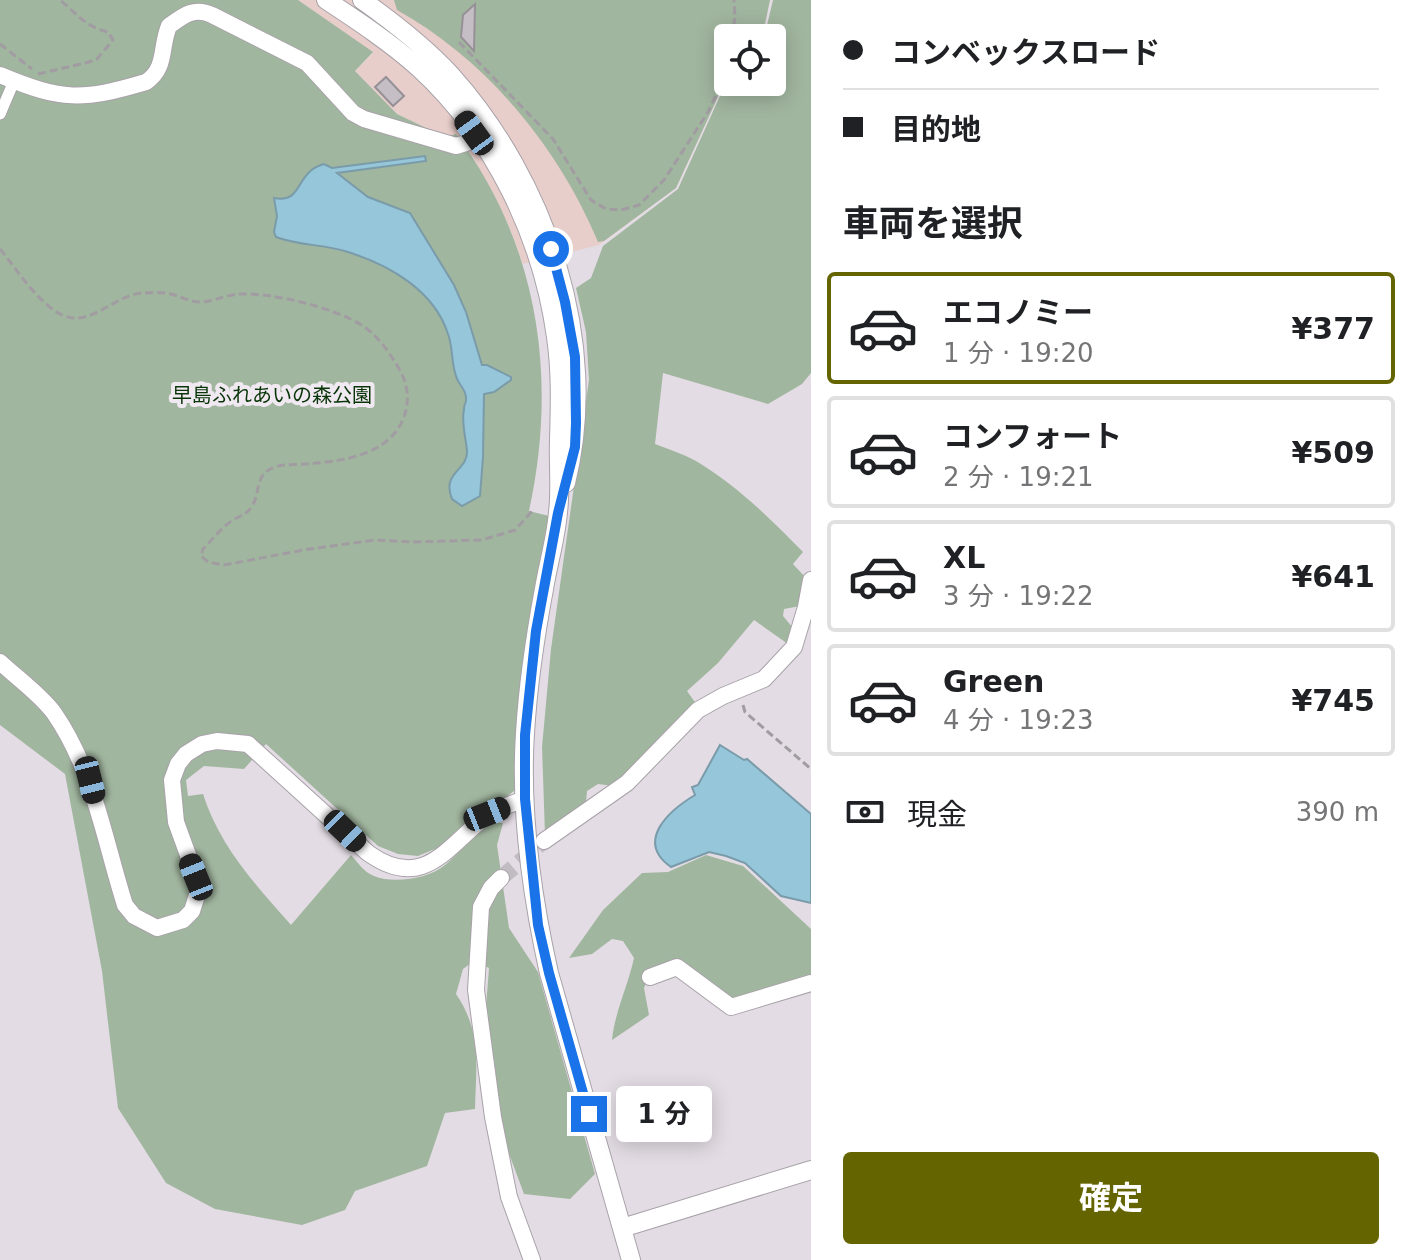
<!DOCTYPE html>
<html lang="ja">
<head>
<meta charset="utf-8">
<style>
  :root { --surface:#fff; --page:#f2f2f2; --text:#202124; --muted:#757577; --line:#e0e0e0; --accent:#646500 }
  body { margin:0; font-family:"DejaVu Sans","Noto Sans JP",sans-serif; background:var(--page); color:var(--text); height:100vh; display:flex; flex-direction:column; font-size:30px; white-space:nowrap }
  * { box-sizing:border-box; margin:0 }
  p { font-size:26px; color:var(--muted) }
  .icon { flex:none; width:44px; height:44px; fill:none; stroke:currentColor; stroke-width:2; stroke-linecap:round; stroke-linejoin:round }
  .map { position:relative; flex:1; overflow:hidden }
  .details { display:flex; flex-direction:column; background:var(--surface); width:600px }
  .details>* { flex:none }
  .guide { display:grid; align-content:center; height:176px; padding:0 32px; background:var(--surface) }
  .buttons { position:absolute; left:714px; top:24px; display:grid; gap:16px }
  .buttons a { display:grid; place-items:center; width:72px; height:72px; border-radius:8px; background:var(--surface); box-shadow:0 4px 20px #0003; font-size:40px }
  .end { position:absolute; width:36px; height:36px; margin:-18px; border:10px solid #1a73e8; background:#fff; box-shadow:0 0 0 4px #fff }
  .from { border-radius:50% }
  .bubble { position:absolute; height:56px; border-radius:8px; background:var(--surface); box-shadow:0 4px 20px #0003; font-size:26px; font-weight:700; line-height:56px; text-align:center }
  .car { position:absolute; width:24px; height:48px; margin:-24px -12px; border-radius:10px; box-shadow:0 0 6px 2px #0007; background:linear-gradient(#222 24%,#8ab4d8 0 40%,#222 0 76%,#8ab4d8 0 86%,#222 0) }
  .guide b { display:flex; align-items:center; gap:28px; height:76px; font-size:30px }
  .guide b+b { border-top:2px solid var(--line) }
  .guide i { width:20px; height:20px; background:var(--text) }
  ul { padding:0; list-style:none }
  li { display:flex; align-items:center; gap:24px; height:112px; margin:0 16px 12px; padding:0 16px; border:4px solid var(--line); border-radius:8px }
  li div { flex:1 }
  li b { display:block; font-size:30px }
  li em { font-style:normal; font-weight:700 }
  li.active { border-color:var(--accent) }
  li>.icon { width:72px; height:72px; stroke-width:1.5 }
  h2 { padding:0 32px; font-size:36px; line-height:96px }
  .pay { display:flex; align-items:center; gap:20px; height:88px; padding:0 32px; font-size:30px }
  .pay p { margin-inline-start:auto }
  .action { display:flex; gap:16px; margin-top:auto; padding:16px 32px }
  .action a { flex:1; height:92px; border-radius:8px; background:var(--accent); color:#fff; font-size:32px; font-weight:700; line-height:92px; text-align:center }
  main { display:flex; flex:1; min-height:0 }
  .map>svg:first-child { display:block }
  .industrial { fill:#e8ceca }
  .green { fill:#a1b69f }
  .water { fill:#96c6d9; stroke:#7a9ba9; stroke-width:2 }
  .building { fill:#c5bec5; stroke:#969097; stroke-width:2 }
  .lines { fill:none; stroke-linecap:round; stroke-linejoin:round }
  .minor-tunnel { stroke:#c1bbc2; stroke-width:16; stroke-dasharray:16 8; stroke-linecap:butt }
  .pedestrian-casing { stroke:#a8a2a9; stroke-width:13 }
  .minor-casing { stroke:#a8a2a9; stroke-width:18 }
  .tertiary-casing { stroke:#a8a2a9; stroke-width:20 }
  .path { stroke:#a19ca2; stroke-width:3; stroke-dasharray:8 4; stroke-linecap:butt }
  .pedestrian { stroke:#fff; stroke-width:11 }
  .minor { stroke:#fff; stroke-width:16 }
  .tertiary { stroke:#fff; stroke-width:18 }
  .route { stroke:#1a73e8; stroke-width:10 }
  .labels { text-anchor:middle; stroke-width:8; stroke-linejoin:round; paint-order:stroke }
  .park-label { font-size:20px; fill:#083507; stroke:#f1e9f1 }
</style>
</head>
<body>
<main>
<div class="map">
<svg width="811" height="1260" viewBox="0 0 811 1260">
  <rect width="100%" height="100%" fill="#e3dce4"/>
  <path class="industrial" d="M298,0H770L762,38H728V75L676,188L599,245L523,264L509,226L473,157L445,137L397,114L355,71L373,53Z"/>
  <path class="green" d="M0,0H298L373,52L355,71L397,114L445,137L456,134C539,245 558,378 529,511L549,516L523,669L517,786L514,791L442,846L418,856L398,854L378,846L266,744L244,769L204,766L186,780L188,796L203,794C220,847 255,884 291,925L351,855C358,863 364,872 374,876C393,884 429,879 445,865C461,852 473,834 490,822L503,823L497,845L509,928L538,972L595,1174L570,1199L524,1194L504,1140L494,1060L485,1020L489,968L474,961L463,969L456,994C482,1032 476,1065 475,1109L445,1113L427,1166L355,1191L345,1210L302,1225L215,1209L166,1183L118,1108L102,971L65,774L0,725Z
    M394,0H770L762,38H728V75L676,188L604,241L598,242C559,148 487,60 397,10Z
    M773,0H811V373L802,384L768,404L663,373L655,444C668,449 683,454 696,461C735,484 771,519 803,552L793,564L805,577L800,606L784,609L783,616L793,628L788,644L754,620L718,663L687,691L697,705L614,786L598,784L587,791L586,802L545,834L542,747L551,649L589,380L586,332L576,288L591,278L603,246L678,189L728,78V82H772V38H764Z
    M706,855L743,866L811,929V979L735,1003L678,961L652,967L644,988L649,1015L612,1040C615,1011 628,986 634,958L623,941L612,939L592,954L569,958L603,910L642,873L668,872Z"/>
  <path class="water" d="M425,156L426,161L337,173L368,197L410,213L454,285L466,312L482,365H487L511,377V380L494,392L484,394L483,457L480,496L462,506L452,499C441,472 468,471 467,451C466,438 461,423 464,409C465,398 466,408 466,397C465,388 458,384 456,376C451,362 453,347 448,334C434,290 389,265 348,252C324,244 299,246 276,237L274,232L277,216L274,198C304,204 294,172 324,164L332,168Z
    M720,745L744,760L747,759L811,814V903L781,896L745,863L726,856L709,852L671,867C634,841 670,810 695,795L692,787L698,785Z"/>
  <path class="building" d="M475,4L474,51L461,37L463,15Z
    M386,77L404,96L393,106L375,87Z"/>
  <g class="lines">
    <path class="minor-tunnel" d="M501,878L544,841"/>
    <g class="pedestrian-casing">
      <path id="pedestrian" d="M0,114L14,81"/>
    </g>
    <g class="minor-casing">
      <path id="minor" d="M0,75C62,101 82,101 146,82C167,68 160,47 169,26C184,15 194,7 212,15L307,63L353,113L364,119L456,146L479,139
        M0,662C17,678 40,694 54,713C94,771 104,839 125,905L134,916L157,928L183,920L192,911L198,892L196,877L176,822L172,780L178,764L186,754L202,744L217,741L248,744L368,853C423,892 446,848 485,817C496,808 512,804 525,799
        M544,841L627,783L698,710L723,696L764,679L794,647L806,607L811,580
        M501,878L491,888L481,907L476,990L493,1117L509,1197L532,1260
        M650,977L677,967L731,1007L811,983"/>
    </g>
    <g class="tertiary-casing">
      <path id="tertiary" d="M326,0C358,21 391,43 419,68C494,137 542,236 556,337C561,371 560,406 559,440C558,464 561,489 558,512C556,538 548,564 544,589C535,637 528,685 525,733C520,811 532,897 549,973L631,1260
        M362,0C393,22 425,47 451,75C546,181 601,342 566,483
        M622,1228L811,1170"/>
    </g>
    <path class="path" d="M732,38L735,17L734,0
      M459,42L553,139L591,200L606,209L621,210L639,205L664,180L708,112L719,89L728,53
      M0,44L32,69
      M38,74L89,62L97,59L113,40L108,32C86,27 77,14 60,0
      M0,249C17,269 46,317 74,318C97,319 117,296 141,293C149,293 158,292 165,293C177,294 188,302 200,302C214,302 227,294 241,294C275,293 335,308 363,326C379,337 388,351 398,367C412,389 410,415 394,434C373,458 334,462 305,464C295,465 283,464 275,467C254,474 261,492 252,506C247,515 241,515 233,520C222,527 212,540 203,549L201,556L208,562L224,565L303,550L375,540L412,542L482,540L515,530L534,509
      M743,705L745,712L811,769"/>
    <use href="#pedestrian" class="pedestrian"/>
    <use href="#minor" class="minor"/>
    <use href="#tertiary" class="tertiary"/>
  </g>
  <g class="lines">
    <path class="route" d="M551,249L565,302L575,357L576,423L575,447L558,513L536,631L525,735V799L538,925L549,973L589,1114"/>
  </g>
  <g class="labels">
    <g class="park-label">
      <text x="272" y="402">早島ふれあいの森公園</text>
    </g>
  </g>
</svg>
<div class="buttons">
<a><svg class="icon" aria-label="locate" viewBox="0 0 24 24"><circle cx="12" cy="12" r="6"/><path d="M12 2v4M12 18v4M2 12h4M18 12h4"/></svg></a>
</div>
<i class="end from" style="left:551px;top:249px"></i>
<i class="end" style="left:589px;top:1114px"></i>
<div class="bubble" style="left:616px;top:1086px;width:96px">1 分</div>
<i class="car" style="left:474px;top:133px;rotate:324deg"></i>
<i class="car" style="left:90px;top:780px;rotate:166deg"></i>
<i class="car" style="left:487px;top:814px;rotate:68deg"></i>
<i class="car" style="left:345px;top:831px;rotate:134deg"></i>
<i class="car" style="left:196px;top:877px;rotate:338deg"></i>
</div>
<section class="details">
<div class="guide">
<b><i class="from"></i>コンベックスロード</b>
<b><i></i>目的地</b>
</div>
<h2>車両を選択</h2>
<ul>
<li class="active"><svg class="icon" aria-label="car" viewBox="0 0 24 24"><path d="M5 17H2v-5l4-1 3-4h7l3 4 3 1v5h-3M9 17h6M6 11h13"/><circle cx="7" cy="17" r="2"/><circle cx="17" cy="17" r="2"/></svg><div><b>エコノミー</b><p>1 分 · 19:20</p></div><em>¥377</em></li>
<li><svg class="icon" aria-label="car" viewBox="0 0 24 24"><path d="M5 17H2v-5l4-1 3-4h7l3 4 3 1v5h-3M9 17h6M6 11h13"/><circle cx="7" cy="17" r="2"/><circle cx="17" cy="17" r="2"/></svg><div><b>コンフォート</b><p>2 分 · 19:21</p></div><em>¥509</em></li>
<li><svg class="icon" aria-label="car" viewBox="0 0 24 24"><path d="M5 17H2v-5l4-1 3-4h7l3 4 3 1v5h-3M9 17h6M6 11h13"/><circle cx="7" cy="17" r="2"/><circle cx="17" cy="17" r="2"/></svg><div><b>XL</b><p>3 分 · 19:22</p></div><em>¥641</em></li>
<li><svg class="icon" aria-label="car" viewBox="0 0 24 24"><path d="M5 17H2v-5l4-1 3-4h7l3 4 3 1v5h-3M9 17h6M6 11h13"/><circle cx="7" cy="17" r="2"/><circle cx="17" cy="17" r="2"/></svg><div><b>Green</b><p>4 分 · 19:23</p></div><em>¥745</em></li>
</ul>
<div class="pay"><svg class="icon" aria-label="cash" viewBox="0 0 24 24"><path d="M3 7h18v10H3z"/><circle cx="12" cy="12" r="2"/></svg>現金<p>390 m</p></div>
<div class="action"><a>確定</a></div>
</section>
</main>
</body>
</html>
